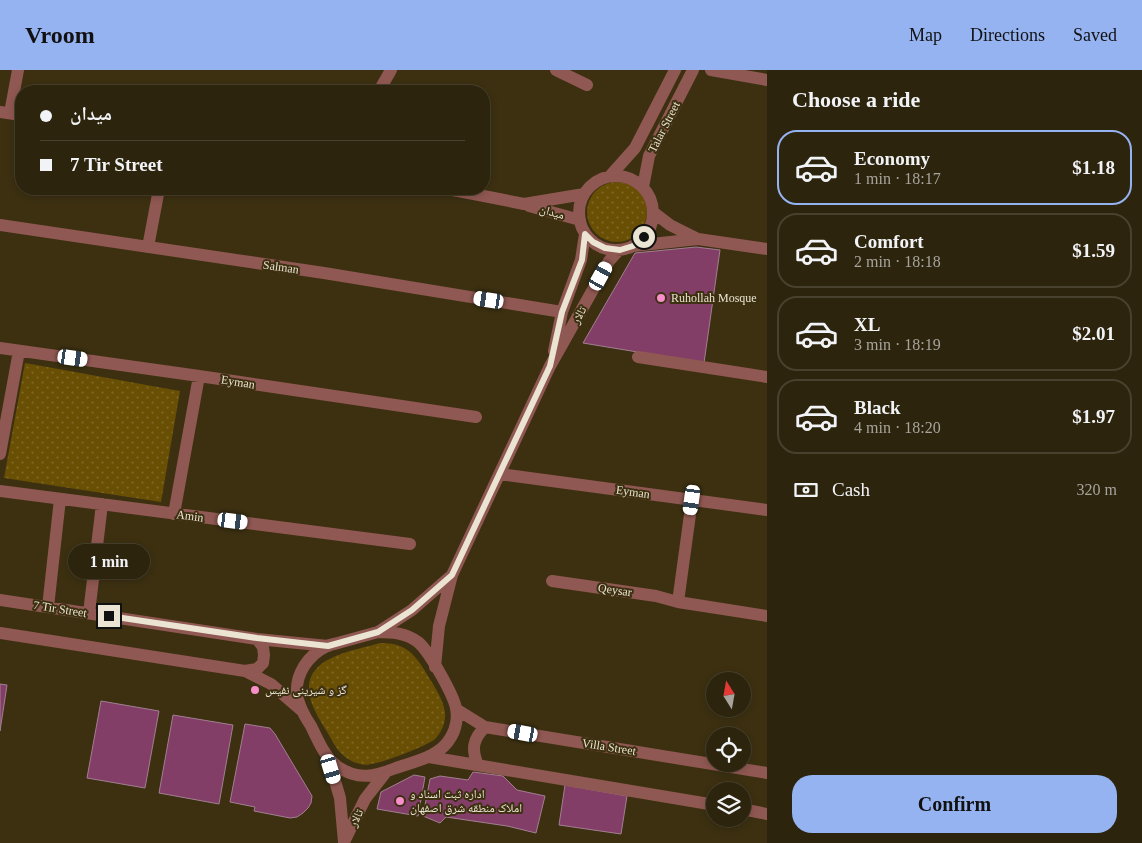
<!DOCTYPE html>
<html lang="en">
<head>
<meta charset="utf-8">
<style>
  :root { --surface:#2d240d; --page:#352c16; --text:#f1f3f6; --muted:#a7a49d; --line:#48412e; --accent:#95b2f1 }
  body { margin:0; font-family:"Times New Roman","Noto Naskh Arabic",serif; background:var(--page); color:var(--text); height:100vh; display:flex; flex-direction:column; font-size:19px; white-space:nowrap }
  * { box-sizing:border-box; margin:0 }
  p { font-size:16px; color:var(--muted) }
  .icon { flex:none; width:28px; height:28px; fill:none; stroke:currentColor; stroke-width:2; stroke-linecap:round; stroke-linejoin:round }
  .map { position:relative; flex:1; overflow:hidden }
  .drawer { display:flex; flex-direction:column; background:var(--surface); width:375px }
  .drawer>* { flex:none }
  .hud { position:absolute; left:15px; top:15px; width:475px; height:110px; border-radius:20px; box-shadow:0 2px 8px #0003,0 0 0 1px var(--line); display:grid; align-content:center; height:110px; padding:0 25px; background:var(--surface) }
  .needle { width:32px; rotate:349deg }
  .fabs { position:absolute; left:706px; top:602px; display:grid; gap:10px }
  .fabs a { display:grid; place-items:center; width:45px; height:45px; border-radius:50%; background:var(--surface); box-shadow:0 2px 8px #0003,0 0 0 1px var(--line); font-size:25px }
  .end { position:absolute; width:22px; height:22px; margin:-11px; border:6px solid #ebe4d2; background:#111; box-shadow:0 0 0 2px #111 }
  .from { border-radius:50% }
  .bubble { position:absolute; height:35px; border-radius:18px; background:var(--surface); box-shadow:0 2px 8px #0003,0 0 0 1px var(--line); font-size:16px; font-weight:600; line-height:35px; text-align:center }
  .car { position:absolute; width:15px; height:30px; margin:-15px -8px; border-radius:6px; box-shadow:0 0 4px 1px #0007; background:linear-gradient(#fff 24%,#345 0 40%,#fff 0 76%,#345 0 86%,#fff 0) }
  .hud b { display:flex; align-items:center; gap:18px; height:48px; font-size:19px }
  .hud b+b { border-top:1px solid var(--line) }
  .hud i { width:12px; height:12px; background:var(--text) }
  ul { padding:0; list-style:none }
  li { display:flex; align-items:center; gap:15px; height:75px; margin:0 10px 8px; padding:0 15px; border:2px solid var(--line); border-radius:20px }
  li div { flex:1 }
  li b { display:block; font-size:19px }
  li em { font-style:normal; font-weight:600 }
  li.on { border-color:var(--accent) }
  li>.icon { width:45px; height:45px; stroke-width:1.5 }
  h2 { padding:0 25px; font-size:22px; line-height:60px }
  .pay { display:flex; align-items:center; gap:12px; height:55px; padding:0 25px; font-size:19px }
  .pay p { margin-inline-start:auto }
  .primary-button { display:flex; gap:10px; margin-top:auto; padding:10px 25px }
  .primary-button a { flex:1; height:58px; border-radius:20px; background:var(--accent); color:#111; font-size:20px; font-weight:600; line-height:58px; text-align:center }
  header { display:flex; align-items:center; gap:30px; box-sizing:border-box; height:70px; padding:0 25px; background:var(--accent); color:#111 }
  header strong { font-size:24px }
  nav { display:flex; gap:28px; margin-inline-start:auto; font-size:18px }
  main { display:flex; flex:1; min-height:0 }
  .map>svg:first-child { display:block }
  .grass { fill:url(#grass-dots) }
  .building { fill:#833e67; stroke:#a27f91 }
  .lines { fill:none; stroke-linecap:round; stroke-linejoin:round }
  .minor { stroke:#905852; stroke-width:12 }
  .route { stroke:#ebe4d2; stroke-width:6 }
  .poi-dot { fill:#f98fca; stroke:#3c3011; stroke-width:2 }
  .labels { text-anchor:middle; stroke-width:4; stroke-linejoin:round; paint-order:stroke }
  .street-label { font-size:12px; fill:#ebe4d2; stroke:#3c3011 }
  .poi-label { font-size:12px; fill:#ebe4d2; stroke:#3c3011; text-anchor:start }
</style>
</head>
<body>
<header>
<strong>Vroom</strong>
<nav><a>Map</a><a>Directions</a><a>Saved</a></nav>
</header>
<main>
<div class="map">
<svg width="767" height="773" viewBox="0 0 767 773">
  <defs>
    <pattern id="grass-dots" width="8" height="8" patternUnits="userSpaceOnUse" patternTransform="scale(1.25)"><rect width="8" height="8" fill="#684f03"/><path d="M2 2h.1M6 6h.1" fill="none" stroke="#7e6827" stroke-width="1.8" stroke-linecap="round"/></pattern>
  </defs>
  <rect width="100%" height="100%" fill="#3c3011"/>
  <path class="grass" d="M587 142a30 30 0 1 1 60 0a30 30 0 1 1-60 0Z
    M25,293L180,321L161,432L4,408Z
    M380,573C403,573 413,581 425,601C432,613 443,628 445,642C446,652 442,662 435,669C427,676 382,693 371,694C368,695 363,695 360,694C348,691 340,684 334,674C327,661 317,647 312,634C296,588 349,582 380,573Z"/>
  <path class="building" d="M696,177L720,180L704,293L583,273L635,183Z
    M0,614L7,615L0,661Z
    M101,631L159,641L145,718L87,708Z
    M173,645L233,655L219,734L159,723Z
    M245,654L270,658L275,664L312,726L311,733L308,738L303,743L297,747L290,748L254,741L255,737L230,732Z
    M473,702L503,706L517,720L545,726L536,763L507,756L446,747L440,753L423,746L430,709L440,706L468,710Z
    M414,705L425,707L418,746L377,739L381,722Z
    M565,715L627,726L621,764L559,755Z"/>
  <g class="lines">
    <path class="minor" d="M556,0L587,15
      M711,0L767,10
      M379,21L391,0
      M0,42L21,45
      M10,43L18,0
      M610,106L635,78L675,0
      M579 143a37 37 0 1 1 74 0a37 37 0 1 1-74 0Z
      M643,117L649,86L693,0
      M448,119L524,134L584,124
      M529,136L580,150
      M653,142L670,155L698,169
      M0,155L324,203L562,242
      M633,176L698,169L767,179
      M148,177L159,119
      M0,278L199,306L476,347
      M554,281L562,242L581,190L585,164
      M638,287L767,307
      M0,384L19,281
      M500,404L767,440
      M0,421L410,474
      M174,444L199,306
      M552,511L656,526L678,532L767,546
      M0,530L257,569L328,576
      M678,532L692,430
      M48,537L60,429
      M89,543L102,434
      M378,562C392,562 406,563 418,572C429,581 453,624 456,638C458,647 456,659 451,667C440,687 416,691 396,698C375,706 359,711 338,697C325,688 318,670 311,656C305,647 299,637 297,625C295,604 308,585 327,576C332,574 339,573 345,571C356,568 367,565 378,562Z
      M378,562L412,540L452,505
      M0,563L245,601L271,614L301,640
      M435,597L439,556L452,505L550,296L609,191L619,180
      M245,601L257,599L263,593L264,585L263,577L257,569
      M456,639L485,657L767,703
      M328,687L340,728L344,772
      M429,687L715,735
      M478,695C471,679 473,669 485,657
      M742,739L767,744
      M344,772L365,729L386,702"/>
  </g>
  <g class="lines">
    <path class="route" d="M109,546L257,568L328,576L378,562L412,540L452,505L550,296L562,242L582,190L585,164L593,172L605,178L620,180L633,176L644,167"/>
  </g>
  <g class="poi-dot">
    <circle cx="661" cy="228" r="5"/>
    <circle cx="255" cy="620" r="5"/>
    <circle cx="400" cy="731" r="5"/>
  </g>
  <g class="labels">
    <g class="street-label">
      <text transform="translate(664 57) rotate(-63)" y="4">Talar Street</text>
      <text transform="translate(552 142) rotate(16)" y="4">میدان</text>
      <text transform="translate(281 197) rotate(8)" y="4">Salman</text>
      <text transform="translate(579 245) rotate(-61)" y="4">تالار</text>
      <text transform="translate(238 312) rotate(9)" y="4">Eyman</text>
      <text transform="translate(633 422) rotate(8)" y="4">Eyman</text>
      <text transform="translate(190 446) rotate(7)" y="4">Amin</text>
      <text transform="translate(615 520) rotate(8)" y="4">Qeysar</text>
      <text transform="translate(60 539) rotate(9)" y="4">7 Tir Street</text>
      <text transform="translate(609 677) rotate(9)" y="4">Villa Street</text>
      <text transform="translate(356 748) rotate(-64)" y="4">تالار</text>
    </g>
    <g class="poi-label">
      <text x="671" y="232">Ruhollah Mosque</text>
      <text x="265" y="624">گز و شیرینی نفیس</text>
      <text x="410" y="728">اداره ثبت اسناد و<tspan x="410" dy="14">املاک منطقه شرق اصفهان</tspan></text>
    </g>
  </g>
</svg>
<div class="fabs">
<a><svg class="needle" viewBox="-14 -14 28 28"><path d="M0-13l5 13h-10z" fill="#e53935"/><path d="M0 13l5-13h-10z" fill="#a7a49d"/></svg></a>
<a><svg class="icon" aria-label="locate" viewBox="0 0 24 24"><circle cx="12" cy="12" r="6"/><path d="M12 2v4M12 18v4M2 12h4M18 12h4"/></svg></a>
<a><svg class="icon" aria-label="layers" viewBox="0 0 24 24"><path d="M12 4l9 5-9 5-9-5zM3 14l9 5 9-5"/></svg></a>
</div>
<i class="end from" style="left:644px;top:167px"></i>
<i class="end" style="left:109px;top:546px"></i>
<div class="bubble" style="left:68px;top:474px;width:82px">1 min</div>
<i class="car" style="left:601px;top:206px;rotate:29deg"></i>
<i class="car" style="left:489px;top:230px;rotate:279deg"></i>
<i class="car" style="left:73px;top:288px;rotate:98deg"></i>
<i class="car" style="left:692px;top:430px;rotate:188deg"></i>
<i class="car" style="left:233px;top:451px;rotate:97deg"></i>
<i class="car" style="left:523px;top:663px;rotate:280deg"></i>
<i class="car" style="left:331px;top:699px;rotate:163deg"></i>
<div class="hud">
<b><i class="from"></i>میدان</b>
<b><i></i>7 Tir Street</b>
</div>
</div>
<section class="drawer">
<h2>Choose a ride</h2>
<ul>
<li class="on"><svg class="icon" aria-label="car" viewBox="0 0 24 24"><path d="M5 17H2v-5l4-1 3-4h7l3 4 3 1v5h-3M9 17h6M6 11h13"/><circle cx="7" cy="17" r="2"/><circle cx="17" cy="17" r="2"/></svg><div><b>Economy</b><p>1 min · 18:17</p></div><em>$1.18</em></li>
<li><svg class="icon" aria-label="car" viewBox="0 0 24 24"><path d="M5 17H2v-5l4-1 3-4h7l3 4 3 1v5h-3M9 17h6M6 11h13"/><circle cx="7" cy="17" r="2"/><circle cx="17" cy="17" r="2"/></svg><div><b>Comfort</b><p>2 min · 18:18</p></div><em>$1.59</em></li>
<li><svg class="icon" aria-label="car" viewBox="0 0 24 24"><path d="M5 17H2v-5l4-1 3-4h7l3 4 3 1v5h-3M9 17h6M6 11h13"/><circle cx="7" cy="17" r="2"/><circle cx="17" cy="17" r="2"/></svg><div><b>XL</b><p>3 min · 18:19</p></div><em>$2.01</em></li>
<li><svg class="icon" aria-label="car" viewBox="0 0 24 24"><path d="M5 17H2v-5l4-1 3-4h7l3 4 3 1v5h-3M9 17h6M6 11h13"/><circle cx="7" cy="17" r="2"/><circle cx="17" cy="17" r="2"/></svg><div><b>Black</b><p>4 min · 18:20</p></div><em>$1.97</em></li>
</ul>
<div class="pay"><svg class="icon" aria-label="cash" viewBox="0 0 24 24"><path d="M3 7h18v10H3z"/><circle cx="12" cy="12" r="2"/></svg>Cash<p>320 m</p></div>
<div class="primary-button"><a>Confirm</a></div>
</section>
</main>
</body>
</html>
